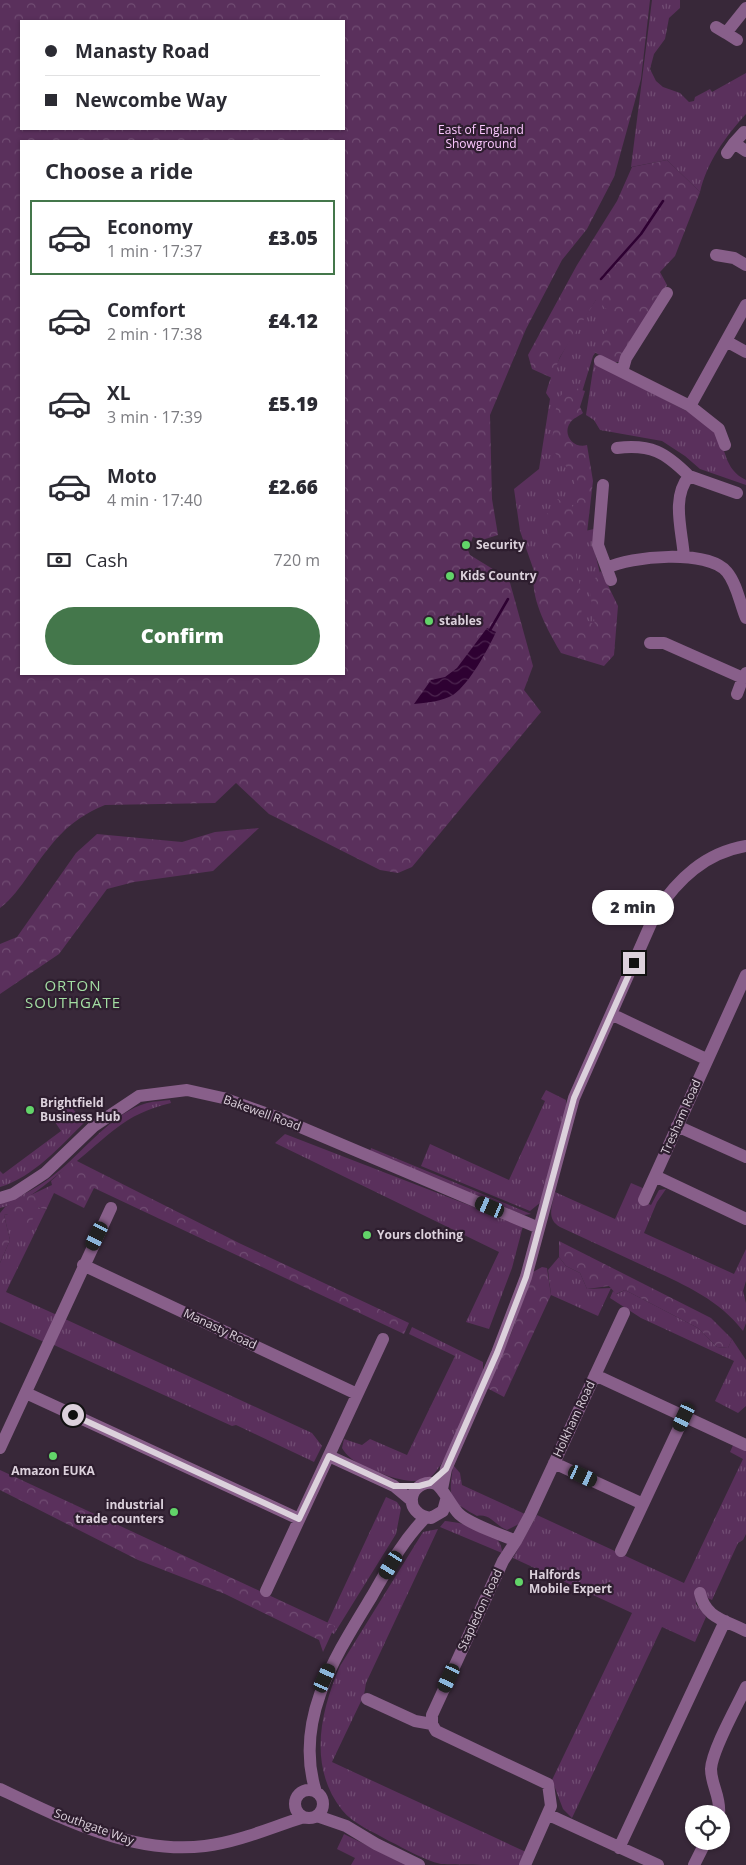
<!DOCTYPE html>
<html lang="en">
<head>
<meta charset="utf-8">
<style>
  :root { --surface:#fff; --page:#f7f7f7; --text:#2b2b33; --muted:#7c7c81; --line:#e1e1e2; --accent:#44774b }
  body { margin:0; font-family:"Open Sans",sans-serif; background:var(--page); color:var(--text); height:100vh; display:flex; flex-direction:column; font-size:19px; white-space:nowrap }
  * { box-sizing:border-box; margin:0 }
  p { font-size:16px; color:var(--muted) }
  .icon { flex:none; width:28px; height:28px; fill:none; stroke:currentColor; stroke-width:2; stroke-linecap:round; stroke-linejoin:round }
  .map { position:relative; flex:1; overflow:hidden }
  .drawer { position:absolute; left:20px; top:140px; width:325px; height:535px; display:flex; flex-direction:column; background:var(--surface); border-radius:0px; box-shadow:0 1px 4px #0004 }
  .drawer>* { flex:none }
  .top-card { position:absolute; left:20px; top:20px; width:325px; height:110px; border-radius:0px; box-shadow:0 1px 4px #0004; display:grid; align-content:center; height:110px; padding:0 25px; background:var(--surface) }
  .tools { position:absolute; left:685px; top:1805px; display:grid; gap:10px }
  .tools a { display:grid; place-items:center; width:45px; height:45px; border-radius:50%; background:var(--surface); box-shadow:0 1px 4px #0004; font-size:25px }
  .end { position:absolute; width:22px; height:22px; margin:-11px; border:6px solid #dcd1dc; background:#111; box-shadow:0 0 0 2px #111 }
  .from { border-radius:50% }
  .bubble { position:absolute; height:35px; border-radius:18px; background:var(--surface); box-shadow:0 1px 4px #0004; font-size:16px; font-weight:800; line-height:35px; text-align:center }
  .car { position:absolute; width:15px; height:30px; margin:-15px -8px; border-radius:6px; box-shadow:0 0 4px 1px #0007; background:linear-gradient(#222 24%,#8ab4d8 0 40%,#222 0 76%,#8ab4d8 0 86%,#222 0) }
  .top-card b { display:flex; align-items:center; gap:18px; height:48px; font-size:19px }
  .top-card b+b { border-top:1px solid var(--line) }
  .top-card i { width:12px; height:12px; background:var(--text) }
  ul { padding:0; list-style:none }
  li { display:flex; align-items:center; gap:15px; height:75px; margin:0 10px 8px; padding:0 15px; border:2px solid transparent; border-radius:0px }
  li div { flex:1 }
  li b { display:block; font-size:19px }
  li em { font-style:normal; font-weight:800 }
  li.selected { border-color:var(--accent) }
  li>.icon { width:45px; height:45px; stroke-width:1.5 }
  h2 { padding:0 25px; font-size:22px; line-height:60px }
  .pay { display:flex; align-items:center; gap:12px; height:55px; padding:0 25px; font-size:19px }
  .pay p { margin-inline-start:auto }
  .cta { display:flex; gap:10px; margin-top:auto; padding:10px 25px }
  .cta a { flex:1; height:58px; border-radius:30px; background:var(--accent); color:#fff; font-size:20px; font-weight:800; line-height:58px; text-align:center }
  .map>svg:first-child { display:block }
  .grass { fill:url(#grass-tufts) }
  .forest { fill:url(#forest-crowns); fill-rule:evenodd }
  .water { fill:url(#water-waves) }
  .lines { fill:none; stroke-linecap:round; stroke-linejoin:round }
  .stream { stroke:#2e0132; stroke-width:2.5 }
  .minor { stroke:#885f8a; stroke-width:12 }
  .route { stroke:#dcd1dc; stroke-width:6 }
  .poi-dot { fill:#62d469; stroke:#2e1e2f; stroke-width:2 }
  .labels { text-anchor:middle; stroke-width:4.5; stroke-linejoin:round; paint-order:stroke }
  .park-label { font-size:12px; fill:#fcc8ff; stroke:#2e1e2f }
  .poi-label { font-size:12px; font-weight:bold; fill:#dcd1dc; stroke:#2e1e2f; text-anchor:start }
  .street-label { font-size:12px; fill:#dcd1dc; stroke:#2e1e2f }
  .quarter-label { font-size:15px; letter-spacing:1px; fill:#a3dea3; stroke:#2e1e2f }
</style>
</head>
<body>
<div class="map">
<svg width="746" height="1865" viewBox="0 0 746 1865">
  <defs>
    <pattern id="grass-tufts" width="24" height="20" patternUnits="userSpaceOnUse" patternTransform="scale(1.25)"><rect width="24" height="20" fill="#5a305c"/><path d="M3 7l-1-3M5 7V3M7 7l1-3M15 17l-1-3M17 17v-4M19 17l1-3" fill="none" stroke="#714d73"/></pattern>
    <pattern id="forest-crowns" width="20" height="18" patternUnits="userSpaceOnUse" patternTransform="scale(1.25)"><rect width="20" height="18" fill="#5a305c"/><path d="M2 6a3 3 0 1 1 6 0M12 15a3 3 0 1 1 6 0" fill="none" stroke="#714d73"/></pattern>
    <pattern id="water-waves" width="16" height="10" patternUnits="userSpaceOnUse" patternTransform="scale(1.25)"><rect width="16" height="10" fill="#2e0132"/><path d="M0 5q4-4 8 0t8 0" fill="none" stroke="#4c254f"/></pattern>
  </defs>
  <rect width="100%" height="100%" fill="#382839"/>
  <path class="grass" d="M652,0H680V8L669,18L665,39L654,54L650,69L656,81L663,87L680,93L689,102L694,101L695,97L710,89L712,92L746,73V114C725,137 707,162 700,192L667,160L631,167Z
    M597,298L625,310L593,356L582,392L559,401L576,475L578,504L553,555L534,571L520,531L514,489L539,469L550,399L546,393C556,357 577,329 597,298Z
    M594,363L702,419C706,422 712,426 715,430C727,448 723,469 746,480V485L700,469L685,456L662,441L600,430L594,420L586,415Z
    M594,529L595,553L601,577L598,628L579,624L571,534Z
    M546,1090L566,1100V1108L541,1202L530,1211L421,1166L430,1144L509,1180L545,1101L541,1099Z
    M170,1100L171,1103C123,1114 108,1137 72,1165C67,1169 61,1172 56,1176C39,1190 23,1203 0,1208V1204C22,1197 42,1185 60,1170C85,1149 114,1112 147,1103C155,1101 163,1101 170,1100Z
    M68,1104L85,1122C60,1146 34,1177 0,1187V1171L3,1174L61,1131L51,1116Z
    M285,1134L523,1226L512,1268L489,1329L466,1322L499,1252L275,1143Z
    M371,1148L531,1214L524,1215L370,1152Z
    M631,1183L645,1189L641,1201L651,1205L659,1190L666,1189L657,1202L644,1233L734,1274L746,1249V1281L743,1291L746,1303V1323L743,1331C718,1298 680,1283 644,1266C616,1253 588,1240 560,1227C546,1219 552,1206 555,1192L615,1219Z
    M38,1207L46,1210L6,1292L57,1315L44,1342L0,1322V1263L10,1240L4,1215Z
    M559,1257L566,1266L580,1273L587,1289L611,1288L598,1316L551,1295L548,1270Z
    M625,1290L698,1328L717,1347L728,1348L732,1339L746,1360V1406L738,1413L715,1401L734,1361L641,1318L610,1298L613,1291L617,1294Z
    M65,1319L312,1433L322,1446L314,1462L236,1425L232,1426L54,1345Z
    M412,1327L483,1362V1374C474,1394 445,1471 428,1479C417,1484 394,1479 383,1474C368,1468 351,1463 342,1448L344,1439L362,1445L370,1439L407,1455L455,1356L409,1334Z
    M734,1443L746,1448V1534L743,1540L738,1543L712,1600L695,1592L696,1604L706,1617L695,1642L662,1627L572,1818L563,1809L552,1780L632,1613L513,1558L537,1515L684,1583L743,1459L730,1452Z
    M453,1465L460,1473L462,1485L525,1514L519,1524L507,1530C496,1526 490,1513 477,1516C447,1499 449,1499 453,1465Z
    M386,1497L397,1502L401,1508L396,1534L334,1634L325,1628Z
    M445,1521C463,1523 503,1529 502,1553L440,1527Z
    M438,1529L366,1683L364,1695L332,1762L526,1852L520,1865C501,1865 457,1865 441,1864C423,1860 406,1849 389,1841C374,1832 353,1824 342,1810C308,1767 320,1712 340,1666L423,1532Z
    M344,1834L407,1865H351L355,1858L337,1849Z"/>
  <path class="forest" d="M0,0H650L641,79L614,177L587,229L562,260L526,329L490,415L492,499L498,535L482,540L473,537L468,550L470,555L509,579L533,666L524,690L541,712L412,867L398,873L380,870L269,814L236,783L215,803L105,805C66,821 52,843 28,876C20,887 12,899 0,908ZM21,21H344V129H21ZM21,141H344V674H21Z
    M667,160L700,192L675,256L660,272L667,285L665,291L625,362H610L593,351L620,311L610,312L596,300L560,357L552,378L532,369L528,355L577,265L617,201L632,167Z
    M569,386L585,391L580,407L583,413C579,416 572,419 570,423C562,435 574,449 587,445L593,481L587,533L574,537L582,605L581,617L595,625L589,586L601,571L618,606L614,655L604,666L561,653C549,633 523,588 538,564C541,560 547,557 551,554L545,517L558,499L570,509L576,503L574,476L551,448L557,400Z
    M259,828L213,871L134,882L107,889L59,954L0,994V944L17,937L76,853L97,834L182,842L215,832Z
    M75,1160L239,1243L409,1323L404,1334L94,1188L84,1208L54,1193L46,1210L38,1207L30,1225L14,1224L8,1214L4,1215L10,1240L0,1263V1213L5,1207L52,1185L51,1181Z
    M559,1241L711,1318L732,1339L728,1348L717,1347L698,1328L625,1290L616,1294L609,1286L587,1289L580,1273L566,1266L559,1257Z
    M542,1267L547,1268L551,1295L504,1397L487,1388L511,1334L533,1272Z
    M0,1470L335,1626L323,1652L319,1640L225,1594L138,1560L0,1490Z"/>
  <path class="water" d="M487,628L496,632C487,651 470,683 453,695C443,701 426,703 414,704L431,680L445,677L457,668Z"/>
  <g class="lines">
    <path class="stream" d="M601,279L641,234L663,201
      M490,630L508,599"/>
    <path class="minor" d="M716,27L726,33L746,8
      M726,33L737,40
      M734,143L744,132
      M727,153L734,143L746,151
      M716,255L734,258L746,265
      M726,341L746,352
      M600,361L690,406L719,429L725,445
      M622,372L626,358L667,293
      M690,406L746,305
      M617,448C651,444 665,452 689,476
      M603,485L598,545L611,580
      M684,557C682,530 671,498 689,476L737,493
      M607,568C630,556 708,549 727,572C737,584 740,604 746,618
      M650,643H664L743,678L746,673
      M737,694L743,678
      M611,1014L706,1059
      M677,1126L746,1157
      M655,1176L746,1219
      M0,1198L13,1194L45,1173L94,1126L139,1096L187,1090L223,1098L279,1118L539,1228
      M644,1200L746,975
      M83,1265L357,1394
      M595,1375L746,1445
      M26,1393L299,1519
      M0,1448L111,1208
      M329,1456L394,1486L412,1501
      M554,1463L643,1504
      M442,1489L446,1469L497,1353L526,1277L574,1098L656,912C678,879 705,853 746,846
      M446,1500L443,1511L431,1518C419,1517 408,1507 413,1494C416,1486 427,1480 436,1484C443,1488 451,1506 459,1514C471,1525 500,1534 516,1541L503,1561L432,1715V1724L436,1731L548,1784L551,1806L525,1865
      M516,1541L530,1515L624,1313
      M621,1551L684,1417
      M266,1591L383,1339
      M700,1593C705,1618 725,1620 746,1631
      M367,1699L415,1721L432,1724
      M0,1789C63,1819 134,1855 205,1846C239,1842 272,1827 304,1817
      M295 1804a14 14 0 1 1 28 0a14 14 0 1 1-28 0Z
      M316,1792C293,1720 336,1655 372,1596C388,1568 403,1540 426,1517
      M719,1814C721,1797 711,1785 711,1769C712,1750 737,1706 746,1687
      M549,1815L658,1865
      M317,1816L346,1826L376,1844L419,1865
      M619,1848L725,1621
      M694,1865L706,1841"/>
  </g>
  <g class="lines">
    <path class="route" d="M73,1415L299,1519L329,1456L394,1486H419L430,1483L446,1469L497,1353L526,1277L574,1098L634,963"/>
  </g>
  <g class="poi-dot">
    <circle cx="466" cy="545" r="5"/>
    <circle cx="450" cy="576" r="5"/>
    <circle cx="429" cy="621" r="5"/>
    <circle cx="30" cy="1110" r="5"/>
    <circle cx="367" cy="1235" r="5"/>
    <circle cx="53" cy="1456" r="5"/>
    <circle cx="174" cy="1512" r="5"/>
    <circle cx="519" cy="1582" r="5"/>
  </g>
  <g class="labels">
    <g class="park-label">
      <text x="481" y="134">East of England<tspan x="481" dy="14">Showground</tspan></text>
    </g>
    <g class="poi-label">
      <text x="476" y="549">Security</text>
      <text x="460" y="580">Kids Country</text>
      <text x="439" y="625">stables</text>
      <text x="40" y="1107">Brightfield<tspan x="40" dy="14">Business Hub</tspan></text>
      <text x="377" y="1239">Yours clothing</text>
      <text x="53" y="1475" text-anchor="middle">Amazon EUKA</text>
      <text x="164" y="1509" text-anchor="end">industrial<tspan x="164" dy="14">trade counters</tspan></text>
      <text x="529" y="1579">Halfords<tspan x="529" dy="14">Mobile Expert</tspan></text>
    </g>
    <g class="street-label">
      <text transform="translate(262 1113) rotate(20)" y="4">Bakewell Road</text>
      <text transform="translate(681 1117) rotate(-66)" y="4">Tresham Road</text>
      <text transform="translate(220 1329) rotate(25)" y="4">Manasty Road</text>
      <text transform="translate(574 1419) rotate(-65)" y="4">Holkham Road</text>
      <text transform="translate(480 1610) rotate(-65)" y="4">Stapledon Road</text>
      <text transform="translate(94 1827) rotate(20)" y="4">Southgate Way</text>
    </g>
    <g class="quarter-label">
      <text x="73" y="991">ORTON<tspan x="73" dy="17">SOUTHGATE</tspan></text>
    </g>
  </g>
</svg>
<div class="tools">
<a><svg class="icon" aria-label="locate" viewBox="0 0 24 24"><circle cx="12" cy="12" r="6"/><path d="M12 2v4M12 18v4M2 12h4M18 12h4"/></svg></a>
</div>
<i class="end from" style="left:73px;top:1415px"></i>
<i class="end" style="left:634px;top:963px"></i>
<div class="bubble" style="left:592px;top:890px;width:82px">2 min</div>
<i class="car" style="left:490px;top:1207px;rotate:293deg"></i>
<i class="car" style="left:97px;top:1236px;rotate:206deg"></i>
<i class="car" style="left:684px;top:1417px;rotate:205deg"></i>
<i class="car" style="left:583px;top:1476px;rotate:115deg"></i>
<i class="car" style="left:391px;top:1565px;rotate:212deg"></i>
<i class="car" style="left:325px;top:1678px;rotate:24deg"></i>
<i class="car" style="left:449px;top:1678px;rotate:205deg"></i>
<div class="top-card">
<b><i class="from"></i>Manasty Road</b>
<b><i></i>Newcombe Way</b>
</div>
<section class="drawer">
<h2>Choose a ride</h2>
<ul>
<li class="selected"><svg class="icon" aria-label="car" viewBox="0 0 24 24"><path d="M5 17H2v-5l4-1 3-4h7l3 4 3 1v5h-3M9 17h6M6 11h13"/><circle cx="7" cy="17" r="2"/><circle cx="17" cy="17" r="2"/></svg><div><b>Economy</b><p>1 min · 17:37</p></div><em>£3.05</em></li>
<li><svg class="icon" aria-label="car" viewBox="0 0 24 24"><path d="M5 17H2v-5l4-1 3-4h7l3 4 3 1v5h-3M9 17h6M6 11h13"/><circle cx="7" cy="17" r="2"/><circle cx="17" cy="17" r="2"/></svg><div><b>Comfort</b><p>2 min · 17:38</p></div><em>£4.12</em></li>
<li><svg class="icon" aria-label="car" viewBox="0 0 24 24"><path d="M5 17H2v-5l4-1 3-4h7l3 4 3 1v5h-3M9 17h6M6 11h13"/><circle cx="7" cy="17" r="2"/><circle cx="17" cy="17" r="2"/></svg><div><b>XL</b><p>3 min · 17:39</p></div><em>£5.19</em></li>
<li><svg class="icon" aria-label="car" viewBox="0 0 24 24"><path d="M5 17H2v-5l4-1 3-4h7l3 4 3 1v5h-3M9 17h6M6 11h13"/><circle cx="7" cy="17" r="2"/><circle cx="17" cy="17" r="2"/></svg><div><b>Moto</b><p>4 min · 17:40</p></div><em>£2.66</em></li>
</ul>
<div class="pay"><svg class="icon" aria-label="cash" viewBox="0 0 24 24"><path d="M3 7h18v10H3z"/><circle cx="12" cy="12" r="2"/></svg>Cash<p>720 m</p></div>
<div class="cta"><a>Confirm</a></div>
</section>
</div>
</body>
</html>
